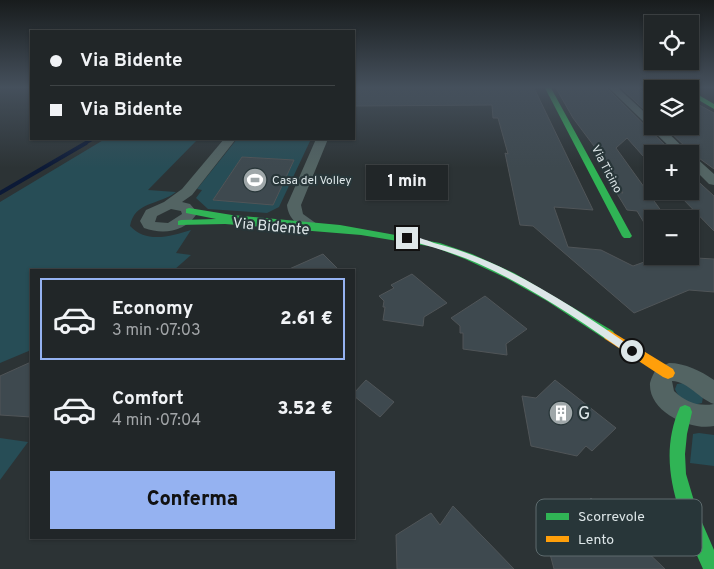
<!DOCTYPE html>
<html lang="it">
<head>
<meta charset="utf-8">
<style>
  :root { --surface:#212628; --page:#292e30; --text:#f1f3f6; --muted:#a2a5a8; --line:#3e4345; --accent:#95b2f1 }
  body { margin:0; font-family:Overpass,sans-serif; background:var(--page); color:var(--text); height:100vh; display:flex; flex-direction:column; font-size:19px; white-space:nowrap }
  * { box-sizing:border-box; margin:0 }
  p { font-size:16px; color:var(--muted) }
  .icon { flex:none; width:28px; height:28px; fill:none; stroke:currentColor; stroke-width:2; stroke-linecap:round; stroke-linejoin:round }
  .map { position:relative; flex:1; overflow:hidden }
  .details { position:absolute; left:30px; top:269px; width:325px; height:270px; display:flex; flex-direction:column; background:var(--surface); border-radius:0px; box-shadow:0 1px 4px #0004,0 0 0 1px var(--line) }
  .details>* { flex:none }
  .guide { position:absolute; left:30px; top:30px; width:325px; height:110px; border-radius:0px; box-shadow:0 1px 4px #0004,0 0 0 1px var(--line); display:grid; align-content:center; height:110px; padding:0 20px; background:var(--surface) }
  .tools { position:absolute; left:644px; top:15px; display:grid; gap:10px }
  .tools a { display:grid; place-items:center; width:55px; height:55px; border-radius:0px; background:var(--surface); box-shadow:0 1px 4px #0004,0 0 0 1px var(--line); font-size:25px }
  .end { position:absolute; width:22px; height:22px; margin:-11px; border:6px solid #dde6e8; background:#111; box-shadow:0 0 0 2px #111 }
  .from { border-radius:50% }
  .bubble { position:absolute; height:35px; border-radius:0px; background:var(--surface); box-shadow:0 1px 4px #0004,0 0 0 1px var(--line); font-size:16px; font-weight:800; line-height:35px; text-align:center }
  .guide b { display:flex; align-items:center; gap:18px; height:48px; font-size:19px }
  .guide b+b { border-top:1px solid var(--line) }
  .guide i { width:12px; height:12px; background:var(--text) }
  ul { padding:9px 0 0; list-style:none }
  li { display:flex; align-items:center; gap:15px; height:82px; margin:0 10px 8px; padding:0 10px; border:2px solid transparent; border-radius:0px }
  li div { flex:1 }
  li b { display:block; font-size:19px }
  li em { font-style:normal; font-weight:800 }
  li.on { border-color:var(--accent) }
  li>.icon { width:45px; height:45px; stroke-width:1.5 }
  .cta { display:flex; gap:10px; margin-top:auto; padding:10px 20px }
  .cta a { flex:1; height:58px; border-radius:0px; background:var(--accent); color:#111; font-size:20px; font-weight:800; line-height:58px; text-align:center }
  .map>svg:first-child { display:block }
  .green { fill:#274d56; fill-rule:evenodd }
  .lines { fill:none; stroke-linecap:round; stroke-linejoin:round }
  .stream-far1 { stroke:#0c1a37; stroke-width:3 }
  .stream { stroke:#0c1a37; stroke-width:4 }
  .building { fill:#3e494f; stroke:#505558 }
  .street { fill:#536463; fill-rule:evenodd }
  .fast { fill:#30b455; fill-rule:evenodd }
  .slow { fill:#ff9f0a; fill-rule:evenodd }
  .route { fill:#dde6e8 }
  .labels { text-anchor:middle; stroke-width:4.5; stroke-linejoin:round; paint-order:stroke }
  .far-street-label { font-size:12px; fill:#dde6e8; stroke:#283639 }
  .far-poi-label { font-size:12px; fill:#dde6e8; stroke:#283639; text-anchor:start }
  .street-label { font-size:15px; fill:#dde6e8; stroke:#283639 }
  .near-poi-label { font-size:18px; fill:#dde6e8; stroke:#283639; text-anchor:start }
  .key { fill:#283639; stroke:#5e6b6e; stroke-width:1 }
  .key-label { font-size:14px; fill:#dde6e8 }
</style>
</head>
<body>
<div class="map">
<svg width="714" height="569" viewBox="0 0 714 569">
  <rect width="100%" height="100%" fill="#2c3335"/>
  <path class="green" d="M105,139H198L148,190L176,192C160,205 134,201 130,226C147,244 171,236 191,230L176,253L191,255L174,270H31V350L0,363V202Z
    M237,139H311L279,207L267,213L208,209L196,198L202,190L197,189ZM242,157L294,160L273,204L213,200Z
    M684,383L703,397L702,403C691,407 679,400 675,389L677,384Z
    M699,433L714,435V466L690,463L693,434Z
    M0,438L28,442L0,480Z"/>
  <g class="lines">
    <path class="stream-far1" d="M84,144L93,139"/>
    <path class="stream" d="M0,193L86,143"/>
  </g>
  <path class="building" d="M354,88H534L593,210L554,207L568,247L601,250L633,266L661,256L714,259V292L689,290L634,313L533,226L520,225L505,153L508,154L498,118H493L492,105L354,106Z
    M556,88H607L674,154H652V166L627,138L616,148L662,212H652V236L637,211L627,210L616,192L623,193L608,173H614L573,118Z
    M621,88H639L652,100V117Z
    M690,100L714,113V169L692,153L664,126H690Z
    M242,157L294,160L273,205L213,200Z
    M690,174L714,196V231L679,195L690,196Z
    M323,254L339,270H287Z
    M412,274L447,303L424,317L423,326L383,320L385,307H383L384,301L379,296L394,288L391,285Z
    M485,296L527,329L506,344L507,355L463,349V333H460V326L451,318Z
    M31,362V417L0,415V376Z
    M366,380L394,402L380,417L354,396V393Z
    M555,380L616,428L592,451L586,446L577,456L531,446L522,396L536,398Z
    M591,498L665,569H554L550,554Z
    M453,506L514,569H397L396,535L431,513L440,525Z"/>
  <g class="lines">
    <path class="street" d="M609,88H618L652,119V126H661L690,154H677Z
      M224,139H236L192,195L182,202L190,204L196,211V215C184,232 163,235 144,228L140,221L146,210L164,202L182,189ZM171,209L181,211L182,214L168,223L155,222L157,216Z
      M316,139H328L301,205L303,214L317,224L315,227C301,231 288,219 287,205Z
      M690,155L694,156L714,174V185L709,184L690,165Z
      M669,363C685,363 701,371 714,380V426C691,431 648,412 650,383C651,378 654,373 656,369ZM672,381C689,382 699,399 714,404C698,407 686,402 674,391Z"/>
    <path class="fast" d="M545,88H551L632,236L630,238H624L622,236Z
      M690,90L714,104V109L690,95Z
      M189,208L232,215L340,225L440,243L472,254L514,273L613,331L615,335L613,339L609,340L605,339L547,301L506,278L465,259L434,247L361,235L225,224L178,225V221L181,220L216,219L186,213V209Z
      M685,405L690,407L692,412L687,434L685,454L686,474L697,511L714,550V569H703C680,517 655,463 680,407Z"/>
    <path class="slow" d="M609,330L673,369L675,373L673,377L668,379L663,377L605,339L603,335L605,331Z"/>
  </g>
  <linearGradient id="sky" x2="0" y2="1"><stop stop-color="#181c1d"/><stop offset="0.52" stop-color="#45505c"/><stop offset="1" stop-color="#45505c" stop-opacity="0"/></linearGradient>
  <rect width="714" height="168" fill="url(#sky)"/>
  <path class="route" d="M404,236C414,235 425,240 434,243C507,261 573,307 635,349V354H628C581,321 531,287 477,263C454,253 429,246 404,239Z"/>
  <defs>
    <g id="stadium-disc" transform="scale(1.25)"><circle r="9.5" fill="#9fa7a9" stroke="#283639"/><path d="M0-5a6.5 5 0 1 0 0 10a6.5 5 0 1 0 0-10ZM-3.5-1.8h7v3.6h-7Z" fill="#fff"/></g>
    <g id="building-disc" transform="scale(1.25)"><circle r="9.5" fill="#9fa7a9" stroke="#283639"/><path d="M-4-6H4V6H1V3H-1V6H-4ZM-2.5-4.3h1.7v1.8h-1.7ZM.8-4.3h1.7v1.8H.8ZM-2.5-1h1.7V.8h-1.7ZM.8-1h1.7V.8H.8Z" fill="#fff"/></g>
  </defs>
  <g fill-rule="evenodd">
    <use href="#stadium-disc" x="255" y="180"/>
    <use href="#building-disc" x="561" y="413"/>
  </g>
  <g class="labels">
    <g class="far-street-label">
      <text transform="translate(607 169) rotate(62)" y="4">Via Ticino</text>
    </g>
    <g class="far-poi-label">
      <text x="272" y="184">Casa del Volley</text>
    </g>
    <g class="street-label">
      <text transform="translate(271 226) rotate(5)" y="5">Via Bidente</text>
    </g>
    <g class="near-poi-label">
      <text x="578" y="419">G</text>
    </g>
  </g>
  <rect x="536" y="499" width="166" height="57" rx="8" class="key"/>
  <rect x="546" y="513" width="23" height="7" fill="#30b455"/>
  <rect x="546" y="536" width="23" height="6" fill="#ff9f0a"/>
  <g class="key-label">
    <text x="578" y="521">Scorrevole</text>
    <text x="578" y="544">Lento</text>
  </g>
</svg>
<div class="tools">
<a><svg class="icon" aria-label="locate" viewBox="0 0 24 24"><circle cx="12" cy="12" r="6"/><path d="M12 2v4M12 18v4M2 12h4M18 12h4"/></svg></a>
<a><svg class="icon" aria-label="layers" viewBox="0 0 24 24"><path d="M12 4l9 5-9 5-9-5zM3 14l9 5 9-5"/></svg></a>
<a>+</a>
<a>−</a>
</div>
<i class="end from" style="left:632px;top:351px"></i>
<i class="end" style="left:407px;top:238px"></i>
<div class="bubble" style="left:366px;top:165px;width:82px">1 min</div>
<div class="guide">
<b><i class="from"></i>Via Bidente</b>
<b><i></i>Via Bidente</b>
</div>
<section class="details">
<ul>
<li class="on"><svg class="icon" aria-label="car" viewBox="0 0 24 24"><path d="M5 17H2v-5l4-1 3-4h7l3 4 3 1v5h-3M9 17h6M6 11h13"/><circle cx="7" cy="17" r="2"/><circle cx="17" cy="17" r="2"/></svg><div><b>Economy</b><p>3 min · 07:03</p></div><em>2.61 €</em></li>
<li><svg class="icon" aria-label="car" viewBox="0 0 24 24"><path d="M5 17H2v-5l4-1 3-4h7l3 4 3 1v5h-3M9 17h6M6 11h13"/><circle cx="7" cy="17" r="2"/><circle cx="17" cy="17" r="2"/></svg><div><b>Comfort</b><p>4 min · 07:04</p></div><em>3.52 €</em></li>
</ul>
<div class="cta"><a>Conferma</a></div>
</section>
</div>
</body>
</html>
